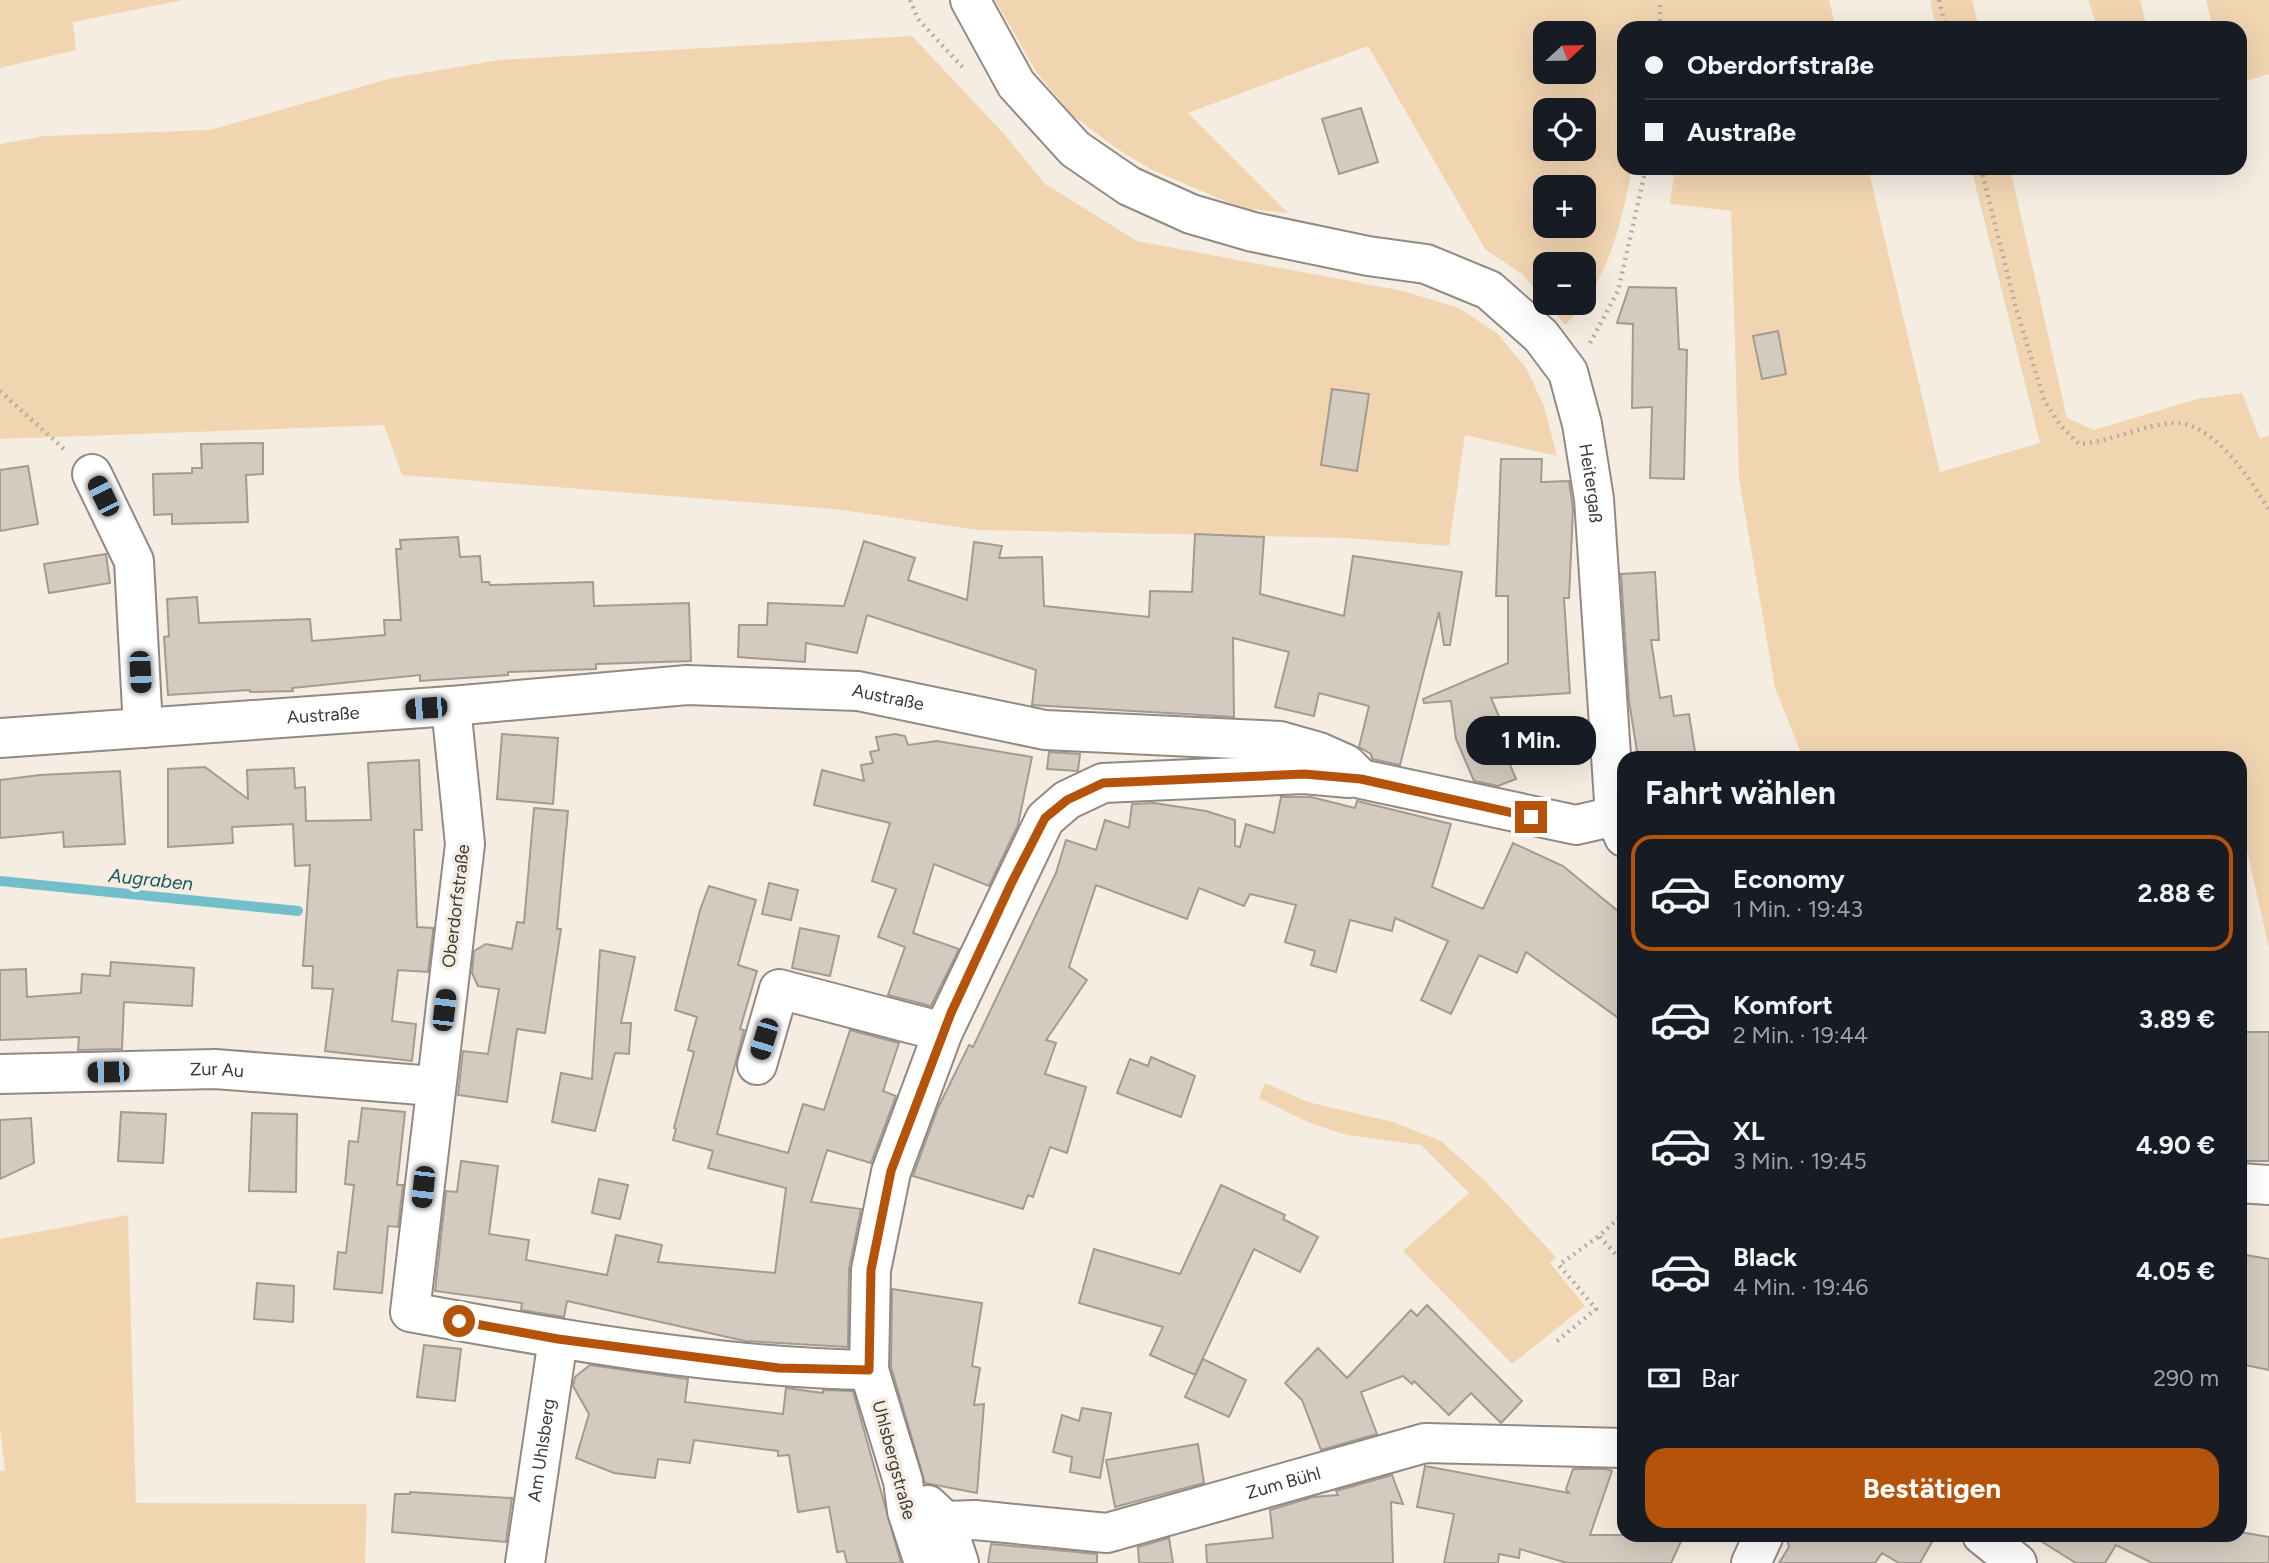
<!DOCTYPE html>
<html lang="de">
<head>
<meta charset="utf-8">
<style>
  :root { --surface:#171b24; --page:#242831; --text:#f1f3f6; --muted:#9ea1a6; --line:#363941; --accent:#b45309 }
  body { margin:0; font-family:Figtree,sans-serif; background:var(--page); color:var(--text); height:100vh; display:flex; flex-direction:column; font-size:26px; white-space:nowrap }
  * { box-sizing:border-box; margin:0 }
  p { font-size:23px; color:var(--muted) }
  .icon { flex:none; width:38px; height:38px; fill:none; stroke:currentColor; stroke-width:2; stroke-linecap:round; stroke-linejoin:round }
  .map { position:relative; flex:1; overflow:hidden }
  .panel { position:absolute; left:1617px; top:751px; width:630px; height:791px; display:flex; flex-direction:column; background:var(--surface); border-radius:21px; box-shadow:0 7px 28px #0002 }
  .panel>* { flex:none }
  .top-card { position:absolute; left:1617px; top:21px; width:630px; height:154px; border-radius:21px; box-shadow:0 7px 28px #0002; display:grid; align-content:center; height:154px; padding:0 28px; background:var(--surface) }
  .needle { width:46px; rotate:68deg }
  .fabs { position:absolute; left:1533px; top:21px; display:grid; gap:14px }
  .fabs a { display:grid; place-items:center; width:63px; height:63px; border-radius:14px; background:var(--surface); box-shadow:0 7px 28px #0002; font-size:35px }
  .end { position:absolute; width:32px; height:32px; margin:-16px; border:9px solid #b45309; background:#fff; box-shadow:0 0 0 4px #fff }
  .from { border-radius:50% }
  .bubble { position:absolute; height:49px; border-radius:21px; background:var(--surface); box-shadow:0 7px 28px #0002; font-size:23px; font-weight:700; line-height:49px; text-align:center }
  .car { position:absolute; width:21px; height:42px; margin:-21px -10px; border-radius:9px; box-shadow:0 0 5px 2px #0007; background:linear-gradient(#222 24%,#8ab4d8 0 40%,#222 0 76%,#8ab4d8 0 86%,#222 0) }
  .top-card b { display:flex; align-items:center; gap:24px; height:66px; font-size:26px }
  .top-card b+b { border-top:2px solid var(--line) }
  .top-card i { width:18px; height:18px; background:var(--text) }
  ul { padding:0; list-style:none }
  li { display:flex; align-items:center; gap:21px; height:116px; margin:0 14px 10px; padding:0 14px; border:4px solid transparent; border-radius:21px }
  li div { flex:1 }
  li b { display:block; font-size:26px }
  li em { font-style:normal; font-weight:700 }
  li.active { border-color:var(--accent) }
  li>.icon { width:63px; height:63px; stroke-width:1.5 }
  h2 { padding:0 28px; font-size:32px; line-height:84px }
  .pay { display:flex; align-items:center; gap:18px; height:77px; padding:0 28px; font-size:26px }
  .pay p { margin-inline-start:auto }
  .primary-button { display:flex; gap:14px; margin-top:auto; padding:14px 28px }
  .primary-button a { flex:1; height:80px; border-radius:21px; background:var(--accent); color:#fff; font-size:28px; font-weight:700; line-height:80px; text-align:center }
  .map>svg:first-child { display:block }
  .green { fill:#f1d5b1; fill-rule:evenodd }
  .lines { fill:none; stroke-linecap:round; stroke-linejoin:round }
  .stream { stroke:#73becb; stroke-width:10 }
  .building { fill:#d4cbc0; stroke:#a39b90; stroke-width:2 }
  .minor-casing { stroke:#928a80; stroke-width:42 }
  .path { stroke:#b3aca3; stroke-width:4.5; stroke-dasharray:2 5; stroke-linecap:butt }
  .minor { stroke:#fff; stroke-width:38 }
  .route { stroke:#b45309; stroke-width:9 }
  .labels { text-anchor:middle; stroke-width:7; stroke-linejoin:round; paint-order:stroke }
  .street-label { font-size:18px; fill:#3e3a36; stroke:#f6ede2 }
  .water-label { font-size:19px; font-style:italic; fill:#175761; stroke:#f6ede2 }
</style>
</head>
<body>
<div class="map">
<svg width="2269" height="1563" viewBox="0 0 2269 1563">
  <rect width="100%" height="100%" fill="#f6ede2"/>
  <path class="green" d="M0,0H183L73,22L76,50L0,68Z
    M995,0H1829L1836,28H1624V168H1632C1622,223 1607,286 1565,325L1548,303H1584V264H1545V300L1522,274L1485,249L1368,46L1188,113L1288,213L1242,208L1152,170L1116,148L1072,115L1037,73ZM1545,33H1584V72H1545ZM1545,110H1584V149H1545ZM1545,187H1584V226H1545Z
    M1930,0H1972L1979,28H1936Z
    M2088,0H2140L2147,28H2098Z
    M2206,0H2269V74L2240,83V28H2213Z
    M912,36L1005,135L1045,184L1137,241L1403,291L1459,308L1498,334L1526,368L1544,406L1557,456L1465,435L1449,546L1347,538L978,530L835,509L402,475L384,425L0,439V144L45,136L210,130L388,79L498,60Z
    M1675,168H1868L1940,472L2040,443L1971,168H2010L2067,418L2094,430L2197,399L2242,393L2260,439L2269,435V948L2240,820V758H1803L1775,688L1739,478L1731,211L1670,204Z
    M1265,1083L1308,1102L1393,1122L1441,1141L1484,1180L1556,1257L1550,1263L1585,1306L1512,1364L1403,1251L1469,1193L1421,1145L1347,1135L1310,1123L1259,1098Z
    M128,1215L136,1503L367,1504L365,1563H0V1471L5,1470L0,1428V1239Z"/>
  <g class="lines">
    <path class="stream" d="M0,881L298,911"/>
  </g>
  <path class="building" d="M1361,108L1378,162L1339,174L1322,119Z
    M1629,287L1676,288L1679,349L1687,350L1684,479L1650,478L1652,407L1632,408L1633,324L1617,323Z
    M1778,331L1786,374L1762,379L1753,336Z
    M1332,389L1369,394L1357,471L1321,465Z
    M263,443V474L246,475L248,522L172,524V514L154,515L153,474L192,473V468H202L201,444Z
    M1501,459H1542L1541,482L1569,481L1573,509L1569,598H1564L1570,693L1491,698L1501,721L1493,724L1516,779L1498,786L1474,781L1456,739L1451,701L1424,703L1423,699L1508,663V596H1496Z
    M28,466L38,524L0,531V470Z
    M1195,534L1264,537L1260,594L1344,616L1353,556L1462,572L1450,645H1444L1439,612L1400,765L1372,759L1371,754L1359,747L1369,706L1319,693L1314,716L1275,707L1289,652L1233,638L1234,717L1032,705L1036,670L867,615L857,653L806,643L805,662L738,657L739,625H767L768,603L844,606L864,541L915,558L908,580L967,600L974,542L1002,546L999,558L1042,557L1044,606L1149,617L1150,591L1192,592Z
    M458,537L460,557L480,556L482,582H489L490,585L593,582L594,606L689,603L691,661L596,664V669L508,672V675L420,681V675L292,688L293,691L250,692V690L168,695L164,637L169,636L167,599L197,597L199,623L310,619L312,641L385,635L384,620H401L396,549H401L400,540Z
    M106,554L110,583L49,593L44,564Z
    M1655,572L1659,640H1651L1660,698L1671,696L1674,716L1689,714L1696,758H1638L1629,701L1621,574Z
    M502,734L558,738L553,804L497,799Z
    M895,734L905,736L908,745L937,741L1032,757L1018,825L989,886L934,864L913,933L959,949L931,1006L888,995L905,947L878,937L896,889L872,881L890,823L814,805L822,770L864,781L861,765L873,763L870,752L879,750L876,737Z
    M1049,752L1080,754L1078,771L1047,769Z
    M419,760L422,830H414L417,927L433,928V932L428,972L398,970L392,1021L416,1024L412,1061L325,1051L333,989L312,988L313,966H303L310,865L295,866L293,824L232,827L233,843L168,847V769L205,767L248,799L247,770L294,768L295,788L305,787L306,821L371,820L368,763Z
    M120,771L125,844L64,847L63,832L0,838V780L40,775Z
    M1281,797H1311L1355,808L1357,801L1451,824L1432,887L1483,909L1513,843L1563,866L1624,916V1022L1526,952L1517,973L1479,955L1451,1014L1421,1000L1448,941L1395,918L1392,931L1350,920L1336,972L1311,965L1315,951L1285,942L1296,905L1250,894L1244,906L1199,888L1187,919L1096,885L1069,967L1087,980L1046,1040L1056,1043L1045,1074L1086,1087L1067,1153L1050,1147L1033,1197L1028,1195L1023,1209L913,1176L937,1110L969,1045L973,1047L1056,873L1066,840L1096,850L1105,820L1129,828L1132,804L1154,803L1206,811L1235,820V846L1240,847L1246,824L1274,833Z
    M534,808L568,811L557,929H561L545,1033L517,1029L507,1102L458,1095L463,1051L488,1054L499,989L478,986L472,973L474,951L486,944L512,949L517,922L524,923Z
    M769,883L798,890L791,920L762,914Z
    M709,886L756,900L738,965L757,971L740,1029L744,1030L717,1134L788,1153L803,1104L824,1110L850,1030L899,1043L883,1091L896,1096L871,1163L827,1150L811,1202L861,1209L849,1269L848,1347L745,1341L567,1301L564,1317L521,1310L522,1303L435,1291L446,1191L457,1192L461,1161L498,1166L489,1234L529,1240L526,1260L607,1275L616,1235L662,1245L658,1262L775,1273L786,1188L708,1168L713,1151L673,1140L676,1129L674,1128L694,1052L688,1050L697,1017L675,1010L700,910Z
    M800,928L839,936L830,976L792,968Z
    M600,950L635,957L621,1023H631L629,1054L615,1053L595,1131L552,1122L561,1073L592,1079Z
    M111,962L194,968L192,1006L124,1002L122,1049L78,1050L79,1037L0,1040V970L26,969L27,997L81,993L82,974L110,976Z
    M2240,1032H2269V1161H2240Z
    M1151,1057L1195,1076L1181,1117L1117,1093L1130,1059L1148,1066Z
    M362,1108L405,1112L397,1185H403L398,1227L388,1226L382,1293L334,1289L338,1252L346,1253L354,1185L345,1184L349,1141L358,1142Z
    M121,1112L166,1114L163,1163L118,1161Z
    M252,1113L297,1114L296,1192L249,1191Z
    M31,1118L34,1163L0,1179V1120Z
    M599,1179L628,1185L620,1219L592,1213Z
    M1221,1185L1285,1215L1283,1219L1318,1237L1300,1272L1254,1249L1195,1375L1150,1355L1163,1327L1079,1303L1094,1249L1180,1274Z
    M2240,1254L2269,1259V1370L2240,1364Z
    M257,1283L294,1286L293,1322L254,1319Z
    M892,1289L982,1303L972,1366L980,1368L974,1405L984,1404L977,1493L925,1483L891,1367Z
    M1427,1305L1522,1401L1501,1423L1471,1393L1449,1415L1414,1381L1412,1384L1403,1376L1361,1392L1377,1434L1321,1450L1302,1400L1285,1383L1318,1348L1347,1378L1411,1310L1417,1316Z
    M424,1345L461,1349L455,1401L417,1397Z
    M1203,1359L1246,1380L1229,1417L1185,1397Z
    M590,1365L688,1379L685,1402L783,1414L786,1388L823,1393V1390L853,1391L901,1563H847L844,1551L837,1552L829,1507L798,1512L789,1455L778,1456V1451L694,1440L690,1463L658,1459L655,1478L614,1473L576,1458L589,1414L573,1386L575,1377Z
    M1082,1408L1111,1413L1100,1478L1070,1472L1072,1457L1053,1452L1062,1415L1079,1421Z
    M1198,1444L1204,1483L1115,1507L1106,1460Z
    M1425,1466L1569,1493L1566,1489L1573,1469H1606L1612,1471L1590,1535H1684L1671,1563H1567L1520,1549L1519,1558L1499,1554L1498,1563H1444L1454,1514L1417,1507Z
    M1392,1475L1403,1504L1391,1502L1393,1563H1207L1206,1545L1273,1538L1270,1510L1313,1497L1338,1495L1336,1491Z
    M410,1492L512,1498L506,1542L392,1532L395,1494H410Z
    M2240,1532L2269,1537V1563H2152L2116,1545L2105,1563H2076L2031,1535Z
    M1786,1535H1936L1920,1563H1899L1882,1553L1875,1563H1779L1789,1547Z
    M1169,1538L1173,1563H1139L1138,1547Z
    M991,1544L1097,1554V1563H988Z"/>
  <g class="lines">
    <g class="minor-casing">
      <g id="minor">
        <path id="s1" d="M970,0L1016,84L1075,149L1129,186L1191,214L1253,232L1368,256L1426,264L1489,290L1541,336L1568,372L1582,424L1594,499L1615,816L1624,837"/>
        <path d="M92,474L134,561L143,728"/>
        <path d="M451,706L465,844L410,1312C562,1340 714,1367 869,1370"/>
        <path id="s2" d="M0,738L451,706L687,685L858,691L1045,730L1280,741L1319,752L1346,764L1361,779L1576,825L1615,816"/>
        <path d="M757,1065L779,989L943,1032"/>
        <path id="s3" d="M0,1074L215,1069L434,1086"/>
        <path d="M2240,1183L2269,1185"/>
        <path d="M928,1505L945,1521L959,1563"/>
        <path id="s4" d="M945,1521L975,1520L1107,1533L1425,1443L1624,1448"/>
        <path d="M1982,1535L2017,1563"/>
        <path id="s5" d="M525,1563L558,1339"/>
        <path d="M924,1563L907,1511L903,1481L869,1370L871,1270L891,1172L943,1032L1045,819L1067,800L1103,783L1304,774L1349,778"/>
        <path d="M1751,1563L1764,1535"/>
      </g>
    </g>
    <path class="path" d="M910,0L918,19L965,70
      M1939,0L1946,28
      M1660,28V0
      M1981,168L2016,308L2044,400L2061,426L2079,444C2111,442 2144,424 2174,423C2214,422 2250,479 2269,510
      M1590,343L1618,291L1646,168
      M0,391L65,450
      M1624,1213L1599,1236L1624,1263
      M1557,1341L1596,1309L1559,1265L1599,1236"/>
    <use href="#minor" class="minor"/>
  </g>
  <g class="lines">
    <path class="route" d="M459,1321L558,1339L779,1368L869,1370L871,1270L891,1171L951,1013L1011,884L1045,818L1067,800L1103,783L1304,774L1361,779L1531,817"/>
  </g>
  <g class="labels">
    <g class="street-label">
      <text dy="6" stroke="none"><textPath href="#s1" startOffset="854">Heitergaß</textPath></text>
      <text dy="6" stroke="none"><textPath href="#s2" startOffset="891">Austraße</textPath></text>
      <text dy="6" stroke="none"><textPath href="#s2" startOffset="324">Austraße</textPath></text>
      <text transform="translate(456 906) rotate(-83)" y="6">Oberdorfstraße</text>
      <text dy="6" stroke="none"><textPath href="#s3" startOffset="217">Zur Au</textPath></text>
      <text dy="6" stroke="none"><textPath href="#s5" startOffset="114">Am Uhlsberg</textPath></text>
      <text transform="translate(894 1460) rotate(75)" y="6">Uhlsbergstraße</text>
      <text dy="6" stroke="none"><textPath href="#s4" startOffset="346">Zum Bühl</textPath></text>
    </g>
    <g class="water-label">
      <text transform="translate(151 879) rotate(6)" y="7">Augraben</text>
    </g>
  </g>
</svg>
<div class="fabs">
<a><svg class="needle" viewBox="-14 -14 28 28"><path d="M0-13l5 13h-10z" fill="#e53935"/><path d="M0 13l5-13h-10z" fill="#9ea1a6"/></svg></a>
<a><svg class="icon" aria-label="locate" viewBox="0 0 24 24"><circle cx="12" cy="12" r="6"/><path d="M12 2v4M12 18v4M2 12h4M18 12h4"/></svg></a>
<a>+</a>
<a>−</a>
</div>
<i class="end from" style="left:459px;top:1321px"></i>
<i class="end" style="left:1531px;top:817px"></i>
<div class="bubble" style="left:1466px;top:716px;width:130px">1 Min.</div>
<i class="car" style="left:103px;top:496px;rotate:334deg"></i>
<i class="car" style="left:140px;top:672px;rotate:177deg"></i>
<i class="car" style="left:426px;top:708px;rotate:266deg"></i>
<i class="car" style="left:444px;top:1010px;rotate:7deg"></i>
<i class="car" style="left:764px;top:1039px;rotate:197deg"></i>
<i class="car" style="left:108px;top:1072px;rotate:269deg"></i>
<i class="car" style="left:423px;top:1187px;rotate:186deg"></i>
<div class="top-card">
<b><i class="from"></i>Oberdorfstraße</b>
<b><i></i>Austraße</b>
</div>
<section class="panel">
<h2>Fahrt wählen</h2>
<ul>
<li class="active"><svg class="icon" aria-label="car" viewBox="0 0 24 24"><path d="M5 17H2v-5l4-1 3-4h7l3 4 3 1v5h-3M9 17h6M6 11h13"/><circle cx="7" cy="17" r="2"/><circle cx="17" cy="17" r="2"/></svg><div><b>Economy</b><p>1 Min. · 19:43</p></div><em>2.88 €</em></li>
<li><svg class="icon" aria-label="car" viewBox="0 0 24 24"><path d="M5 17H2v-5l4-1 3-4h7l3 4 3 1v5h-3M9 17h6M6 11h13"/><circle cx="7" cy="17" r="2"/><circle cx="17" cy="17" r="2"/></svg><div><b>Komfort</b><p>2 Min. · 19:44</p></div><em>3.89 €</em></li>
<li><svg class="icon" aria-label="car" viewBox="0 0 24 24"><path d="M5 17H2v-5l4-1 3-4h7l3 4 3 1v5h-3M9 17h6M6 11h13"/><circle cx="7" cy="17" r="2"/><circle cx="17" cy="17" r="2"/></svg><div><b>XL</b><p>3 Min. · 19:45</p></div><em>4.90 €</em></li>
<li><svg class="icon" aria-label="car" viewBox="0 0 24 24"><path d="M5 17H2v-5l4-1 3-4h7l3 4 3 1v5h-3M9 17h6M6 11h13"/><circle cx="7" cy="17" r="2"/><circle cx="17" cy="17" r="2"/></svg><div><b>Black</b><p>4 Min. · 19:46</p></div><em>4.05 €</em></li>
</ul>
<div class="pay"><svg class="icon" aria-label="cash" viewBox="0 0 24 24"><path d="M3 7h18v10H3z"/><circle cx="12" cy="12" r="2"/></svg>Bar<p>290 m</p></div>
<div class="primary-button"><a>Bestätigen</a></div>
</section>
</div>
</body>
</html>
